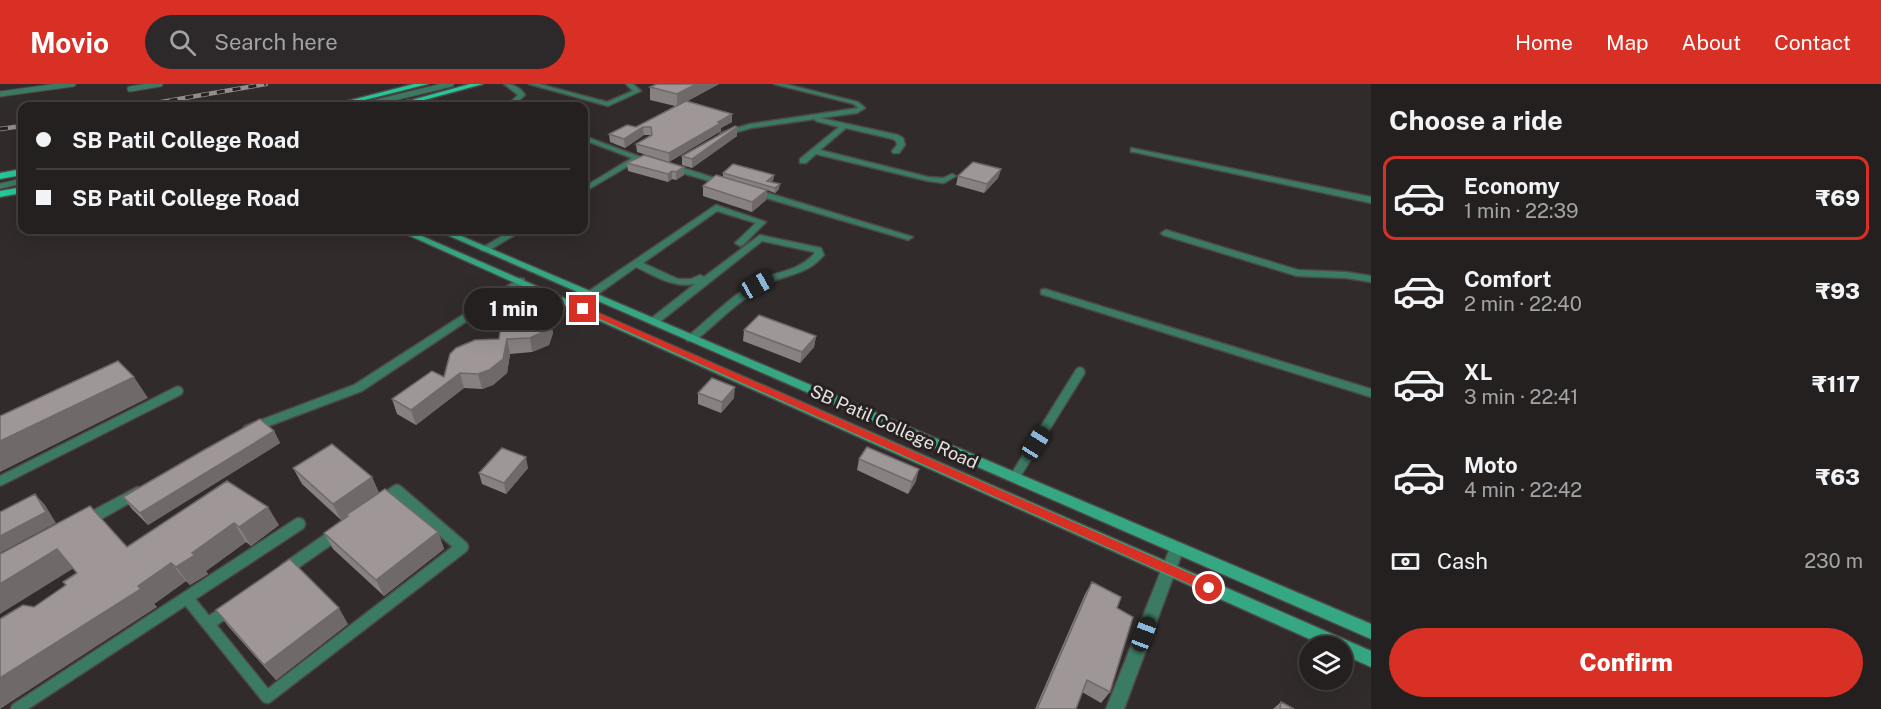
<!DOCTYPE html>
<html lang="en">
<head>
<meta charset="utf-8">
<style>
  :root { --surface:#252020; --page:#2d2829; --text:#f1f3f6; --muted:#a3a3a5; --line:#423e3e; --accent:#d93025 }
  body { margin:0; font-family:"Public Sans",sans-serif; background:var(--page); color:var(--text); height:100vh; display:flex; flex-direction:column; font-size:22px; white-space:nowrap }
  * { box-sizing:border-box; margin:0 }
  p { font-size:20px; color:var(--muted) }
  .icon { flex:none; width:33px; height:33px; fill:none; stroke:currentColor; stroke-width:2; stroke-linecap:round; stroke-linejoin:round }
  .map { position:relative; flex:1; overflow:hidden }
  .drawer { display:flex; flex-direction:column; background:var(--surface); width:510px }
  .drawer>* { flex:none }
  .top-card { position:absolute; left:18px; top:18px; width:570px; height:132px; border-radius:12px; box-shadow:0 6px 24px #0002,0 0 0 2px var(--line); display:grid; align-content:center; height:132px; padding:0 18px; background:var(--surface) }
  .buttons { position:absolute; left:1299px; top:552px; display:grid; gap:12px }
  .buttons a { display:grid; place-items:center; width:54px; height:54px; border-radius:50%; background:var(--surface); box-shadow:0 6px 24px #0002,0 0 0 2px var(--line); font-size:30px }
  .end { position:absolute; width:27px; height:27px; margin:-14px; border:8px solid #d93025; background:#fff; box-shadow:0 0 0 3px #fff }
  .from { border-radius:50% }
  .bubble { position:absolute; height:42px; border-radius:21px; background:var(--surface); box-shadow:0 6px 24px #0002,0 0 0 2px var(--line); font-size:20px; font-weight:800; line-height:42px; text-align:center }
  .car { position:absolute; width:18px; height:36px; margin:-18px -9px; border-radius:8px; box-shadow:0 0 4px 2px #0007; background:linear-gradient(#222 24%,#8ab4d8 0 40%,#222 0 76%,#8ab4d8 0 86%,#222 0) }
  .top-card b { display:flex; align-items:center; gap:21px; height:57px; font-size:22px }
  .top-card b+b { border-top:2px solid var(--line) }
  .top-card i { width:15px; height:15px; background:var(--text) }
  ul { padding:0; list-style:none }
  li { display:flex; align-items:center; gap:18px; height:84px; margin:0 12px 9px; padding:0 6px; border:3px solid transparent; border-radius:12px }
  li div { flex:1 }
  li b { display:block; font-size:22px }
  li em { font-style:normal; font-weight:800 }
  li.current { border-color:var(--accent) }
  li>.icon { width:54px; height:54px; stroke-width:1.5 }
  h2 { padding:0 18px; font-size:27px; line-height:72px }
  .pay { display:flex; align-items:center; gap:15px; height:66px; padding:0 18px; font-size:22px }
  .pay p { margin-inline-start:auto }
  .action { display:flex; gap:12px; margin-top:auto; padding:12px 18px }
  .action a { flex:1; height:69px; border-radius:36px; background:var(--accent); color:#fff; font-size:24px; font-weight:800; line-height:69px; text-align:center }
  header { display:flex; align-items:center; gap:36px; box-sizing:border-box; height:84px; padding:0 30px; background:var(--accent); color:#fff }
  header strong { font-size:28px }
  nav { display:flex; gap:33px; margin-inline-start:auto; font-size:21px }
  .search { width:420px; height:54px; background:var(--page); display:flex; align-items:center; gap:15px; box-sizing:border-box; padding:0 21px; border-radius:33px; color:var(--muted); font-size:22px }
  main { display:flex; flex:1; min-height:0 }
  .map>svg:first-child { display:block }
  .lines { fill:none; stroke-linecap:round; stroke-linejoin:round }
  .lane-far2-casing { stroke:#4e4848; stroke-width:7 }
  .lane-far1-casing { stroke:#4e4848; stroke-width:12 }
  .lane-casing { stroke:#4e4848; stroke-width:15 }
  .street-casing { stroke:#4e4848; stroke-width:3 }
  .secondary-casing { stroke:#4e4848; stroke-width:3 }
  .primary-casing { stroke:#4e4848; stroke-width:3 }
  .lane-far2 { stroke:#3b7b64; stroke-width:5 }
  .lane-far1 { stroke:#3b7b64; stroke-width:9 }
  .lane { stroke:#3b7b64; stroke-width:12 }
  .street { fill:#3b7b64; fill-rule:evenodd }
  .secondary { fill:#35a883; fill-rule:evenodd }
  .primary { fill:#24ca9a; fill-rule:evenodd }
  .rail-casing { stroke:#959090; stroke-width:4.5 }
  .rail { stroke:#272121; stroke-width:3; stroke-dasharray:8; stroke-linecap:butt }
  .wall { fill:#888182 }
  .shaded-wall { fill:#6f696a }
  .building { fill:#9e9697; stroke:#6f696a; stroke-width:1.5 }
  .route { fill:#d93025 }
  .labels { text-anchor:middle; stroke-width:6; stroke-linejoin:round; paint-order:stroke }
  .street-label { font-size:18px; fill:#e7e3e3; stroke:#272121 }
</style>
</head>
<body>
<header>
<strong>Movio</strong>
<div class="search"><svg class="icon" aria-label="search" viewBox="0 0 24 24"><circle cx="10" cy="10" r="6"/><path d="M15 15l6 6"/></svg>Search here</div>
<nav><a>Home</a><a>Map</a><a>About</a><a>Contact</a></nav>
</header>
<main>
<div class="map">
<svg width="1371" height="625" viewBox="0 0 1371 625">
  <rect width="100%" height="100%" fill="#312b2b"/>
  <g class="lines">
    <g class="lane-far2-casing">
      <path id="lane-far2" d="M130,5L160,0
        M0,10L73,0
        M361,22L451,0
        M0,102L22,97"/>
    </g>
    <g class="lane-far1-casing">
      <path id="lane-far1" d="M1014,394L1080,288
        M0,397L178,307"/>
    </g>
    <g class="lane-casing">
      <path id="lane" d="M286,485L336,450
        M187,514L267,613L462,463L397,407L384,416
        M208,540L228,526
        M17,625L299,440"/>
    </g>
    <g class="street-casing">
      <path id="street" d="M504,0C513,0 520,3 525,11L513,22H506L518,11Z
        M529,0H539L607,18L633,7L626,0H633L641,7L608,22Z
        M774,0H785L858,18L865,24L857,29L820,34L898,51L903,54L905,61L899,69H893L892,67L897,61L896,57L893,55L846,44L820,66L928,93L943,94L952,90L956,92L944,99L928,97L816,70L806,79H800V75L839,43L816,37L815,35L751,44L720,53V49L750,40L858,24L854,20Z
        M418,14L432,21L433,22H426L416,17L415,16Z
        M584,52L643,74L656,77L652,79L635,78L584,108V103L632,74L584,56Z
        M1131,64L1371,113V119L1134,68H1131Z
        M665,80H671L730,99L723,101L665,84Z
        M749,105H755L913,153L908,156L905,155L749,109Z
        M716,121L766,138L743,161L740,162L735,159L756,139L717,127L643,179L678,195H691L700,191L704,193L760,151L821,164L824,171C805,193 786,189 763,202C738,217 717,239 695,257H687L686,255L687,253C710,234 731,212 756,198C777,186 796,189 814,170V168L762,157L657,240L653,241L648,238L649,236L695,200C673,204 655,192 636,183L594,213H586V209Z
        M512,146H523L488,167H482L480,165Z
        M1166,146L1298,186L1346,188L1371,192V198L1346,194L1297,192L1163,151L1161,149Z
        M520,194L524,195V199L362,307L253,348L249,349L243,345L245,342L354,301Z
        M1045,205L1371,305V313L1041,210V206Z
        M137,403L142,404L144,408L142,412L89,442L84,444L79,442L77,438L79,434Z
        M1177,458L1182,460L1184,464L1124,625H1106L1170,464L1172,460Z"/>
    </g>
    <g class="secondary-casing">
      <path id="secondary" d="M397,146H408L1371,567V583L1342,570V562H1325Z
        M436,146H447L1371,540V555Z"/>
    </g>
    <g class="primary-casing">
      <path id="primary" d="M414,0H428L341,22H328Z
        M470,0H483L402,22H390Z
        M22,85V91L0,95V89Z
        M22,103V109L0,113V107Z"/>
    </g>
    <use href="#lane-far2" class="lane-far2"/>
    <use href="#lane-far1" class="lane-far1"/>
    <use href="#lane" class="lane"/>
    <use href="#street" class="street"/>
    <use href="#secondary" class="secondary"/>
    <use href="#primary" class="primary"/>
    <g class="rail-casing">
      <path id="rail" d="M138,22L266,0
        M0,45L22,42"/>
    </g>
    <use href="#rail" class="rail"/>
  </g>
  <path class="wall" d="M719,0L687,17L732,30V38L721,44V47L669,78L637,68L636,60L651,51H644L625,64L610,58L609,50L636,43L675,22L650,16V3Z
    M737,43V52L692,84L682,81V72Z
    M627,79L684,83V91L676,96L672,95L668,98L628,87Z
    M1001,85L998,94L984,109L956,101L958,92Z
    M723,89L774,91L773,96L771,98L779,105L775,109L767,106L766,116L752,128L703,112V102L723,93Z
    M744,246L816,252L814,263L800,279L743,257Z
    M553,249L549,261L532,268L510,270L507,289L493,301L482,305L464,304L416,341L397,330L392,315L444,293L499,255Z
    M698,309L734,314L721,329L698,320Z
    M274,347L280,359L148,441L132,425L123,413Z
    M859,375L916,397L908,410L857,386Z
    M293,384L372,393L379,409L438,448L444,465L384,512L333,465L324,449L347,432L341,436L302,400Z
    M528,384L506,410L482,400L479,389Z
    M227,397L279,441L251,462L246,458L206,487L208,490L190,501L186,497L154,520L157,523H34L66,501L77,489L73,484L0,470L127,463Z
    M1092,498L1117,524L1110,608L1101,619L1082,608L1076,625H1035L1085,510Z
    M216,526L348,540L276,596L228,542Z
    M1281,618L1294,625H1273Z"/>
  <path class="shaded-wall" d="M696,0H719L677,23V10Z
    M732,30V38L721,44V47L669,78V69Z
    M643,43L644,51L625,64L624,55Z
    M737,43V52L692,84V75Z
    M684,83V91L676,96V88Z
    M1001,85L998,94L984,109L987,100Z
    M672,87V95L668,98V90Z
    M774,91L773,96L767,102V97Z
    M780,100L779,105L775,109V104Z
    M767,106L766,116L752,128V118Z
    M551,235L553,249L549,261L532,268L530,254Z
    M816,252L814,263L800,279L802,268Z
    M507,255L510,270L507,289L493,301L482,305L478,290Z
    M460,289L464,304L416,341L411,326Z
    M134,293L148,314L0,388V357Z
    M735,303L734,314L721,329L722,318Z
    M274,347L280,359L148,441L140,429Z
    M526,373L528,384L506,410L504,399Z
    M919,385L916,397L908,410L912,398Z
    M372,393L379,410L341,436L333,420Z
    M35,410L45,421L56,439L0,469V452Z
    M268,423L279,441L251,462L239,443Z
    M234,439L246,458L206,487L208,490L190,501L176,483L192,469Z
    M438,448L444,465L384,512L376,496Z
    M57,465L74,484L0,530V500Z
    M171,479L186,497L154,520L157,523L0,625V594L138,502Z
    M339,524L348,540L276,596L264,581Z"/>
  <path class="building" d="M657,0H696L677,10L650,3Z
    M408,16L423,22H388Z
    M686,17L732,30L718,38L721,39L669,69L636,60L652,51L651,43H643L624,55L609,50L627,41L636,43Z
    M735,42L737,43L692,75L682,72Z
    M644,71L684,83L676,88L672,87L668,90L627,79Z
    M973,78L1001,85L987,100L958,92Z
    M733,80L774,91L767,97L780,100L775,104L723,89Z
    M716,91L767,106L752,118L703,102Z
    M533,224L548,230L551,235L547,246L530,254L507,255L503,275L489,286L478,290L460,289L411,326L392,315L432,287L444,293L450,270L456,264L475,256L499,255L502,237L514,227Z
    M759,231L816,252L802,268L744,246Z
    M118,277L134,293L0,357V332Z
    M712,294L735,303L722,318L698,309Z
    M260,335L274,347L140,429L123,413L204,366Z
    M332,360L372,393L333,420L293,384Z
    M867,363L919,385L912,398L859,375Z
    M502,364L526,373L504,399L479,389Z
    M227,397L268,423L239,443L234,439L192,469L195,471L176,483L171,479L138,502L141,505L0,594V535L23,521L34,523L66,501L63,498L77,489L57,465L0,500V470L90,422L127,463Z
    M385,405L438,448L376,496L324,449L348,432L346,431Z
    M35,410L46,428L0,452V428Z
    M290,475L339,524L264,581L216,526Z
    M1092,498L1121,513L1117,524L1133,533L1110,608L1087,596L1076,625H1037Z
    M1281,618L1294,625H1280Z"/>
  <path class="route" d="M583,222L1214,500L1215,504L1214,507H1205L580,226Z"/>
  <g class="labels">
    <g class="street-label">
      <text transform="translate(894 343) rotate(24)" y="6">SB Patil College Road</text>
    </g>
  </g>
</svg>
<div class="buttons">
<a><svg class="icon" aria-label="layers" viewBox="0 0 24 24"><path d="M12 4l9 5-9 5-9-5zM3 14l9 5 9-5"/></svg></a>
</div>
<i class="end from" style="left:1209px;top:504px"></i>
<i class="end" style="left:583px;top:225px"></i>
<div class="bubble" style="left:464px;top:204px;width:99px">1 min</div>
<i class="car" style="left:757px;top:201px;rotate:61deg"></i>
<i class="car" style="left:1036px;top:359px;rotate:32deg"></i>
<i class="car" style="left:1144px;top:550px;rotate:21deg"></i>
<div class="top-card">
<b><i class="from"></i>SB Patil College Road</b>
<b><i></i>SB Patil College Road</b>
</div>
</div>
<section class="drawer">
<h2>Choose a ride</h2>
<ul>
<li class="current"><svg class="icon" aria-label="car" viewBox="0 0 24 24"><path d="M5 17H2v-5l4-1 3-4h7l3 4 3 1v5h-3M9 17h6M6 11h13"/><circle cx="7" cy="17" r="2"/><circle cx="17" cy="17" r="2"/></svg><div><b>Economy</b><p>1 min · 22:39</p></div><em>₹69</em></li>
<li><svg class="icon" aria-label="car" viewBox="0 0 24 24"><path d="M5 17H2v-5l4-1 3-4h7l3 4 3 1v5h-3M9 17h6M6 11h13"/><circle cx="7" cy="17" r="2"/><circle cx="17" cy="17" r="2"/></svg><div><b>Comfort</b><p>2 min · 22:40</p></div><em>₹93</em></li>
<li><svg class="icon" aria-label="car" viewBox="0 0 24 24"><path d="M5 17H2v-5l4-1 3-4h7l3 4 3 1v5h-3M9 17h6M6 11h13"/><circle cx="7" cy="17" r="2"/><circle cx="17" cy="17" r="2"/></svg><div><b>XL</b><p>3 min · 22:41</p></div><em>₹117</em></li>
<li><svg class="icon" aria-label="car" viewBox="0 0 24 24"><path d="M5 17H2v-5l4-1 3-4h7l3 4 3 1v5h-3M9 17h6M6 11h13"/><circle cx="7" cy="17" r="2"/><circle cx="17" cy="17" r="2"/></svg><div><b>Moto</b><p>4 min · 22:42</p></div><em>₹63</em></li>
</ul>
<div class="pay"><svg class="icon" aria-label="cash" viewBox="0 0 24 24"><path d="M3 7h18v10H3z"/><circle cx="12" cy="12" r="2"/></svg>Cash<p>230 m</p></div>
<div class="action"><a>Confirm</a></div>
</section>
</main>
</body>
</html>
